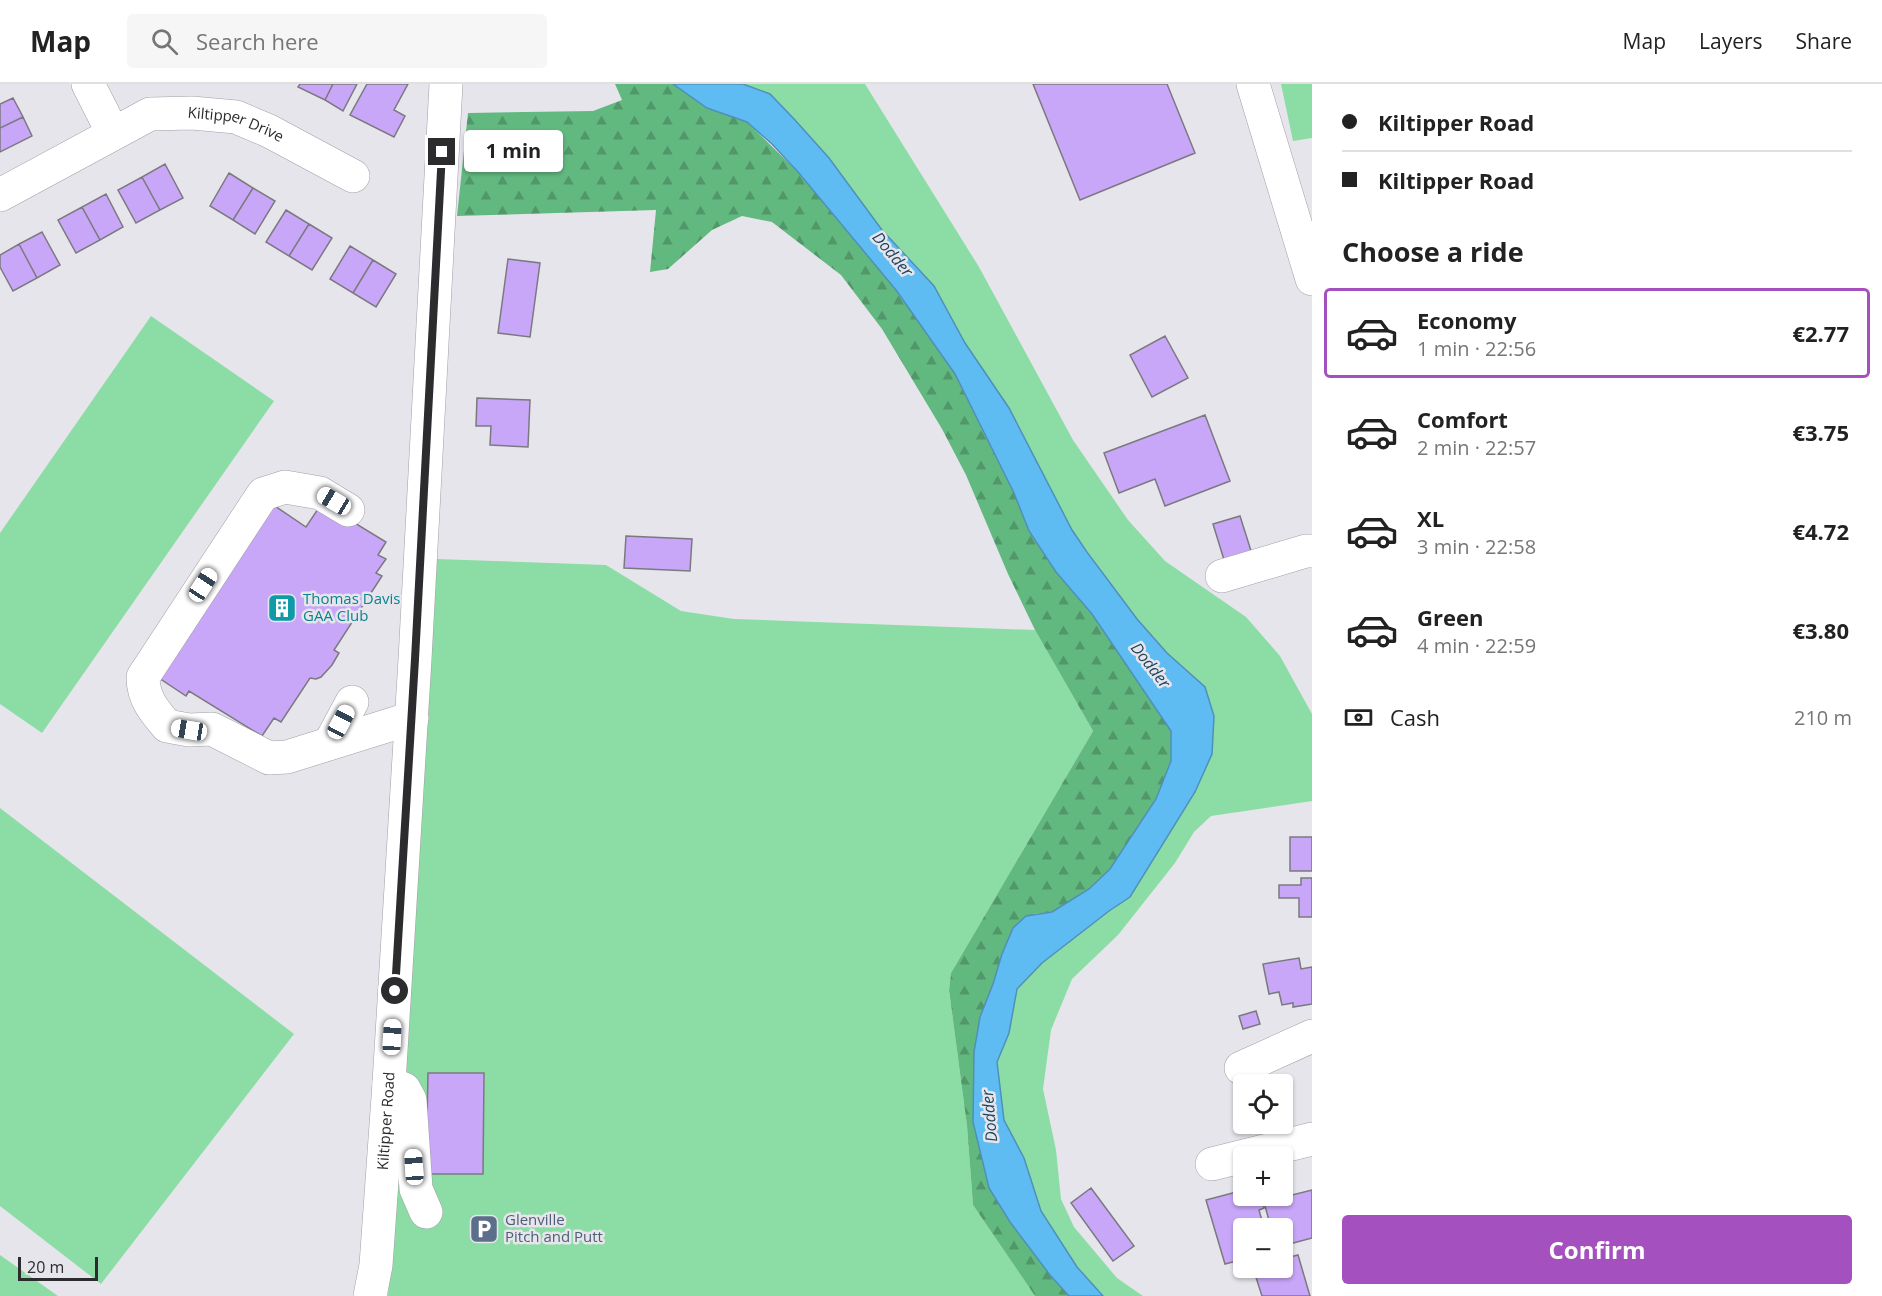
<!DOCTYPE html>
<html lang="en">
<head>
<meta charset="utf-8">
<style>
  :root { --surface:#fff; --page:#f6f6f6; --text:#222; --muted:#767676; --line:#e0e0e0; --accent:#a450be }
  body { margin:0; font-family:"Open Sans",sans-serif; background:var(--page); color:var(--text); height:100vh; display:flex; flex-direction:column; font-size:22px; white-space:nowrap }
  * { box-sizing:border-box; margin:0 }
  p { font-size:20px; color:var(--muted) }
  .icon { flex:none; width:33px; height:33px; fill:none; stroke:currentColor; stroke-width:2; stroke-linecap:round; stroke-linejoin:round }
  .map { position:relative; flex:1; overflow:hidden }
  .drawer { display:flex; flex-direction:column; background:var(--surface); width:570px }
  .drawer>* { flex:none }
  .guide { display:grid; align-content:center; height:132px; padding:0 30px; background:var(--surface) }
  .fabs { position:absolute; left:1233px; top:990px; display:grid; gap:12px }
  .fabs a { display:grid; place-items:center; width:60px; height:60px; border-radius:6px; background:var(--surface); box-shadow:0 2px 4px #0004; font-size:30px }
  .scale { position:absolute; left:18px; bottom:15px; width:80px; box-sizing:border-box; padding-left:6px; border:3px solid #2c2b2e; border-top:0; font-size:16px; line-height:21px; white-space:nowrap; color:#2c2b2e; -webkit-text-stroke:4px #e7e5ec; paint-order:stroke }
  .end { position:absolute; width:27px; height:27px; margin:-14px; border:8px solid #2c2b2e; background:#fff; box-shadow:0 0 0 3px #fff }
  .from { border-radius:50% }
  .bubble { position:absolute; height:42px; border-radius:6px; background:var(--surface); box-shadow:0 2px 4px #0004; font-size:20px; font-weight:700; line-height:42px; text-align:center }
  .car { position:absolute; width:18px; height:36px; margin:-18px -9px; border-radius:8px; box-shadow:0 0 4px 2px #0007; background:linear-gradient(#fff 24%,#345 0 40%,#fff 0 76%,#345 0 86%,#fff 0) }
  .guide b { display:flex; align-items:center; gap:21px; height:57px; font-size:22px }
  .guide b+b { border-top:2px solid var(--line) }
  .guide i { width:15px; height:15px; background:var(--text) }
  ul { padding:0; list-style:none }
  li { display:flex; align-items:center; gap:18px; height:90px; margin:0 12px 9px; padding:0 18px; border:3px solid transparent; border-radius:6px }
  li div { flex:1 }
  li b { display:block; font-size:22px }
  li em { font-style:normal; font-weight:700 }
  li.selected { border-color:var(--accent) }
  li>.icon { width:54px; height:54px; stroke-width:1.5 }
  h2 { padding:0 30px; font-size:27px; line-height:72px }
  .pay { display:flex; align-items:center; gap:15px; height:66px; padding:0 30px; font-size:22px }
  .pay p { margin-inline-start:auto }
  .button { display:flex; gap:12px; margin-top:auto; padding:12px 30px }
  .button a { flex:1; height:69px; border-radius:6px; background:var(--accent); color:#fff; font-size:24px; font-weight:700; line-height:69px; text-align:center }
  header { display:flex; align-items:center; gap:36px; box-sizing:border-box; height:84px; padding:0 30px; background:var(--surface); border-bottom:2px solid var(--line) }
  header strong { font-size:28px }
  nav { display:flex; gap:33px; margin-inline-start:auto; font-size:21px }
  .search { width:420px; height:54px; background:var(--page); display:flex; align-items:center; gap:15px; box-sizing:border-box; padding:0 21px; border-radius:6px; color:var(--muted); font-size:22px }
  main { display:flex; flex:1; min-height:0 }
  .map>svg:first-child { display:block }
  .grass { fill:#8bdda5 }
  .forest { fill:url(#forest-firs) }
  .water { fill:#5ebcf3; stroke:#4f90b8; stroke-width:1.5 }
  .building { fill:#c8a7f9; stroke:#7b797f; stroke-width:1.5 }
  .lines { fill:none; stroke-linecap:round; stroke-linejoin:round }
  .minor-casing { stroke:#a19fa6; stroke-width:34 }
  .major-casing { stroke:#a19fa6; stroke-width:34 }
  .minor { stroke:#fff; stroke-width:33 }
  .major { stroke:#fff; stroke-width:33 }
  .route { stroke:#2c2b2e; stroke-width:8 }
  .labels { text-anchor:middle; stroke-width:5; stroke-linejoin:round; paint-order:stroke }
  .street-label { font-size:15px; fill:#2c2b2e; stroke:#e7e5ec }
  .culture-label { font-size:15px; fill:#0d838f; stroke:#e7e5ec; text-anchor:start }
  .service-label { font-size:15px; fill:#4e5e75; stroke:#e7e5ec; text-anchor:start }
  .water-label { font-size:16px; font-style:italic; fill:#1c445b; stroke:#e7e5ec }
</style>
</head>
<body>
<header>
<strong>Map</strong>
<div class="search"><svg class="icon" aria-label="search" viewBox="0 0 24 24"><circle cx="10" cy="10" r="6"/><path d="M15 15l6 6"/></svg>Search here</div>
<nav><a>Map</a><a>Layers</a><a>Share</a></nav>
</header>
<main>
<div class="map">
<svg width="1312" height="1212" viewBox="0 0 1312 1212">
  <defs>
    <pattern id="forest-firs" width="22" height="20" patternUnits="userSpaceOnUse" patternTransform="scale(1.5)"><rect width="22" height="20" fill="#62b980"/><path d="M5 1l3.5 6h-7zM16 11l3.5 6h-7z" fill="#519769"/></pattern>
  </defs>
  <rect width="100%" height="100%" fill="#e7e5ec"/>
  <path class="grass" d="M743,0H865L979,183L1073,356L1128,436L1165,477L1246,533L1280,572L1312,630V717L1211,732L1194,748L1175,779L1118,851L1072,895L1051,946L1043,1005L1056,1066L1061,1115L1074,1143L1117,1194L1143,1212H1103L1077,1183L1041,1127L1024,1074L1004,1036L997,978L1009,949L1017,905L1042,879L1109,827L1130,813L1195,708L1212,670L1214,632L1205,603L1167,569L1137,535L1072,446L1009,324L965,259L934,202L882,146L829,74L795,36L770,10Z
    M1281,0H1312V54L1293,57Z
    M151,232L274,317L42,649L0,620V449Z
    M436,475L606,481L681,527L734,535L1035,546L1093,647L951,889L949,906L967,1042L973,1121L1035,1212H388L416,821Z
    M0,724L294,950L101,1200L0,1122Z
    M0,1171L58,1212H0Z"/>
  <path class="forest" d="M615,0H673L707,24L747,38L798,88L896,206L955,290L1014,409L1029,447L1056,488L1092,530L1171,647V677L1156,715L1110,785L1089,805L1074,816L1052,828L1033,830L1002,870L993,900L980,933L974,968L1010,1138L1050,1191L1069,1212H1035L973,1121L967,1042L949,906L951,889L1093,647L1035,546L1008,490L966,391L942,345L882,245L841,191L772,138L742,132L712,146L668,185L650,188L656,126L457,132L468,29L593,27L622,16Z"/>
  <path class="water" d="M673,0H743L770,10L795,36L829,74L882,146L934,202L965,259L1009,324L1072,446L1087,468L1137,535L1167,569L1205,603L1214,632L1212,670L1195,708L1130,813L1109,827L1042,879L1017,905L1009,949L997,978L1004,1036L1024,1074L1041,1127L1077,1183L1103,1212H1069L1050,1191L1010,1138L989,1104L973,1038L974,968L980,933L993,900L1002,870L1013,844L1026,832L1052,828L1089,805L1110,785L1156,715L1171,677V647L1092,530L1056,488L1029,447L1014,409L955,290L896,206L798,88L772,60L747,38L707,24Z"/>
  <path class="building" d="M300,0H333L325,16L298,3Z
    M333,0H357L343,27L325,16Z
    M367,0H408L394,26L405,32L394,53L350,31Z
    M1033,0H1167L1195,69L1080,116Z
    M13,14L23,33L0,44V20Z
    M23,33L32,52L0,68V44Z
    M165,80L183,114L160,126L142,93Z
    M229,89L253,104L233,136L210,122Z
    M142,93L160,126L136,139L118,106Z
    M253,104L275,117L255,150L233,136Z
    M106,110L123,143L100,156L82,123Z
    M82,123L100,156L76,169L58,136Z
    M286,126L309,140L289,172L266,158Z
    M309,140L332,154L312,186L289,172Z
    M42,148L60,181L37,194L19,160Z
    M19,160L37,194L13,207L0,183V171Z
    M350,162L373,176L353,209L330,195Z
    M508,175L540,179L530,253L498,249Z
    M373,176L396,190L376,223L353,209Z
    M1165,252L1188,294L1152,313L1130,271Z
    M477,314L530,316L528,363L490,361L491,342H476Z
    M1205,331L1230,397L1165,422L1155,395L1119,409L1104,369Z
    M266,416L306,443L322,419L386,458L378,471L386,475L376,489L382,492L334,566L339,569L332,581L321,593L316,595L310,594L281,638L274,634L262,652L189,607L186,612L159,594Z
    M1240,432L1252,470L1225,479L1213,440Z
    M626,452L692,455L690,487L624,484Z
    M1290,753H1312V787H1290Z
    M1301,794H1312V833H1299V814H1279V801H1301Z
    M1299,874L1301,885L1312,883V920L1293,923V919L1282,921L1279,908L1269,910L1263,880Z
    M1256,927L1260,940L1243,945L1239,932Z
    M428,989H484L483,1090H426Z
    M1091,1104L1134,1162L1113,1177L1071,1119Z
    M1244,1106V1112H1260L1264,1124L1259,1126L1264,1144H1244V1175L1225,1180L1206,1116Z
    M1312,1106V1154L1282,1162V1144H1271L1264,1118Z
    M1298,1171L1310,1212H1262L1253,1184H1282V1175Z"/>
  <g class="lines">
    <g class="minor-casing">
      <g id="minor">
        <path d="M88,0L113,49"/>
        <path id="s1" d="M0,111L150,30L192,29L236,33L269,47L353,92"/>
        <path d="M348,426L320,409L285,403L263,410L143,593C143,614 154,627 167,642L189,646L212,645L269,674L287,673L412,634"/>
        <path d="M1222,492L1306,467H1312"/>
        <path d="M330,659L352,618"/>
        <path d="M1241,984L1312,952"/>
        <path d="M389,999L404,1005L410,1016L416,1105L426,1128"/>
        <path d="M1212,1080L1312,1055"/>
        <path id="s2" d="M370,1212L376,1181L389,999L415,575L446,0"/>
      </g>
    </g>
    <g class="major-casing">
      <path id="major" d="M1253,0L1312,195"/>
    </g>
    <use href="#minor" class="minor"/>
    <use href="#major" class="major"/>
  </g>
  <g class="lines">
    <path class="route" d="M395,907L415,575L442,68"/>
  </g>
  <defs>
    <g id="building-square" transform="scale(1.5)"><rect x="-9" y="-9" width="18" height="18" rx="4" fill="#0f9aa8" stroke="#e7e5ec"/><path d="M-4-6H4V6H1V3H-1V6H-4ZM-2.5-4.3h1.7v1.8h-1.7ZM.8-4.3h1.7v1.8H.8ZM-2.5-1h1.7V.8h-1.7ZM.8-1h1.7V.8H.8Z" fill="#fff"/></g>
    <g id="parking-square" transform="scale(1.5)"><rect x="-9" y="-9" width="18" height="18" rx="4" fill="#5c6f8a" stroke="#e7e5ec"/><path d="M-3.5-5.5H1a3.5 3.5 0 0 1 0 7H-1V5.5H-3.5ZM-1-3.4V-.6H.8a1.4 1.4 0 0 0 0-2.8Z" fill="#fff"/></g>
  </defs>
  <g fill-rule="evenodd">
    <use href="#building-square" x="282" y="524"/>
    <use href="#parking-square" x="484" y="1145"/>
  </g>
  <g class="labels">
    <g class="street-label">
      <text dy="5" stroke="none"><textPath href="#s1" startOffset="258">Kiltipper Drive</textPath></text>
      <text dy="5" stroke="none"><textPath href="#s2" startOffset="176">Kiltipper Road</textPath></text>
    </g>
    <g class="culture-label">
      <text x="303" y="520">Thomas Davis<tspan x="303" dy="17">GAA Club</tspan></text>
    </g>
    <g class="service-label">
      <text x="505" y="1141">Glenville<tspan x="505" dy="17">Pitch and Putt</tspan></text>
    </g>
    <g class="water-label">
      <text transform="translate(893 170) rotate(50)" y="6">Dodder</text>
      <text transform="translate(1151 581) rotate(52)" y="6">Dodder</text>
      <text transform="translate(989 1032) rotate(-95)" y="6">Dodder</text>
    </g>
  </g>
</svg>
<div class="fabs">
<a><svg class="icon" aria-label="locate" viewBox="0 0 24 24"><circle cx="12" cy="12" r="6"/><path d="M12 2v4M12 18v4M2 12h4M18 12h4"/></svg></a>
<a>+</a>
<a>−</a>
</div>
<div class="scale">20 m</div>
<i class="end from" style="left:395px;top:907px"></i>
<i class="end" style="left:442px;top:68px"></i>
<div class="bubble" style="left:464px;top:46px;width:99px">1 min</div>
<i class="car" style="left:334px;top:417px;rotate:301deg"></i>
<i class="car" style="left:203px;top:501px;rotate:33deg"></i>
<i class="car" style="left:341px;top:638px;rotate:28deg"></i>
<i class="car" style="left:189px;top:646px;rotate:279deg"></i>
<i class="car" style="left:392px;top:953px;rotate:3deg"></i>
<i class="car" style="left:414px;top:1083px;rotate:356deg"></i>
</div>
<section class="drawer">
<div class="guide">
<b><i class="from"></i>Kiltipper Road</b>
<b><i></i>Kiltipper Road</b>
</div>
<h2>Choose a ride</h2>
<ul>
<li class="selected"><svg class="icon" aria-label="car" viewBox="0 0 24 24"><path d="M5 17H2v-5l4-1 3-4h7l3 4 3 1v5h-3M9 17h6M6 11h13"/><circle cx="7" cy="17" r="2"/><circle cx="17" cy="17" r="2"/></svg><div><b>Economy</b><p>1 min · 22:56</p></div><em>€2.77</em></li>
<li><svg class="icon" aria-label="car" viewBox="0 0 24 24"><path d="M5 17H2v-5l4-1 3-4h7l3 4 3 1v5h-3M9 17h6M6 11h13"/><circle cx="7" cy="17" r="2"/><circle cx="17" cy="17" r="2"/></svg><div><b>Comfort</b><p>2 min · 22:57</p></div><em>€3.75</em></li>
<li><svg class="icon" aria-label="car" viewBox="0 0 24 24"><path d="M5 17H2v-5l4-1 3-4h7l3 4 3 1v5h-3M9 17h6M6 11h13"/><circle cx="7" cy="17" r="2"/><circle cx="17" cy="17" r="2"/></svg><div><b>XL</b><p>3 min · 22:58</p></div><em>€4.72</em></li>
<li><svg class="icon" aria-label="car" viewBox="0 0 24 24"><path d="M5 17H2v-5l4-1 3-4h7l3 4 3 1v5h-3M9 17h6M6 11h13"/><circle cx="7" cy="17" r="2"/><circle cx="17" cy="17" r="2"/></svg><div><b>Green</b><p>4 min · 22:59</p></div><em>€3.80</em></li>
</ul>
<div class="pay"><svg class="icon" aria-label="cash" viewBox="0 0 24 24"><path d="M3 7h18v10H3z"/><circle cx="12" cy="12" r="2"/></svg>Cash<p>210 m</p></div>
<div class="button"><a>Confirm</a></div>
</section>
</main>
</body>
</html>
